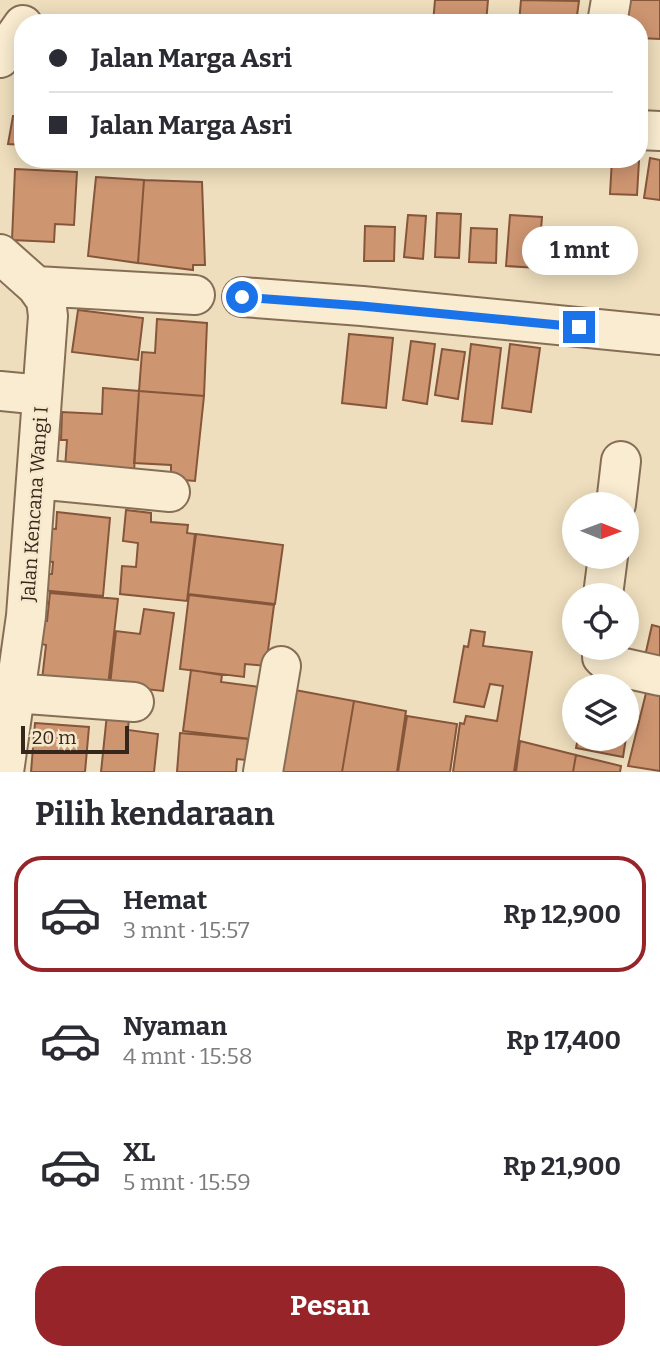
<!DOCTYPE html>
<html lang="id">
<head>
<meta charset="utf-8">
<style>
  :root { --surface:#fff; --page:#f7f7f7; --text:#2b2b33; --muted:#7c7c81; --line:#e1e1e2; --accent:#972429 }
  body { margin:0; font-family:Bitter,serif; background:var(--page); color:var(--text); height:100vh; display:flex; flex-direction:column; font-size:26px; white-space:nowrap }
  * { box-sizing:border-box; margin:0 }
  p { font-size:23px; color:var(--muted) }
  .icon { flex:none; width:38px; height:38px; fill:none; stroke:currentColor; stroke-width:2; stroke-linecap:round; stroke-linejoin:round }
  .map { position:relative; height:772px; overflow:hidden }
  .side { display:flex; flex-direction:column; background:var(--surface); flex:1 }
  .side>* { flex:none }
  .top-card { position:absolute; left:14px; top:14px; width:634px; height:154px; border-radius:28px; box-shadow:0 4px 18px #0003; display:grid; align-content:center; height:154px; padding:0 35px; background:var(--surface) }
  .needle { width:46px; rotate:91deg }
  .controls { position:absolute; left:562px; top:492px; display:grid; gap:14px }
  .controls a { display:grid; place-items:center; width:77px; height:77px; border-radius:50%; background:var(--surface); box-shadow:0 4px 18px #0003; font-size:35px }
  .scale { position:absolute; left:21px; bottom:18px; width:108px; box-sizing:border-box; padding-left:7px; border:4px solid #35271b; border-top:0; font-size:19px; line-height:24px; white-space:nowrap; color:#35271b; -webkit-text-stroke:5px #f6e8cc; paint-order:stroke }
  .end { position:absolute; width:32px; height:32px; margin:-16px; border:9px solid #1a73e8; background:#fff; box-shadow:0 0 0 4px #fff }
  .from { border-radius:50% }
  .bubble { position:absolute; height:49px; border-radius:24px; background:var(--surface); box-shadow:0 4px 18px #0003; font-size:23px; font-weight:700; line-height:49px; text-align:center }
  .top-card b { display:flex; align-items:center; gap:24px; height:66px; font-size:26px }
  .top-card b+b { border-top:2px solid var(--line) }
  .top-card i { width:18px; height:18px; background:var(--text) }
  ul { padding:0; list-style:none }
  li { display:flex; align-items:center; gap:21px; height:116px; margin:0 14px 10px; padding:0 21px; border:4px solid transparent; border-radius:28px }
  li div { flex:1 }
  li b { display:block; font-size:26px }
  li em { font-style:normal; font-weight:700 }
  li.current { border-color:var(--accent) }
  li>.icon { width:63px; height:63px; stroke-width:1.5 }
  h2 { padding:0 35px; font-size:32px; line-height:84px }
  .button { display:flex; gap:14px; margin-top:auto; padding:14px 35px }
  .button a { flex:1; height:80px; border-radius:28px; background:var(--accent); color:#fff; font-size:28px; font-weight:700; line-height:80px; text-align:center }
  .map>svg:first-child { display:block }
  .building { fill:#ce9571; stroke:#86563b; stroke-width:2 }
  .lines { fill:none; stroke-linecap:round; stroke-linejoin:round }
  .minor-casing { stroke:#866e56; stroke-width:42 }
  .minor { stroke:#f9ecd0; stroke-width:38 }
  .route { stroke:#1a73e8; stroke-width:9 }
  .labels { text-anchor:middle; stroke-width:5; stroke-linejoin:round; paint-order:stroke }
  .street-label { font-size:19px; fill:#35271b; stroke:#f6e8cc }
</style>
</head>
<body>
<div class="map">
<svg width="660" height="772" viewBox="0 0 660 772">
  <rect width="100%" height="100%" fill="#eedebd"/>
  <path class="building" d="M435,0H488L486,23H433Z
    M521,0L579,1L576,23H519Z
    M628,0H660V39L639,38V23H620V20L627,21Z
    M13,116L23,117V145L8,144Z
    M650,158L660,160V200L644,198Z
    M612,159L639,161L637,195L610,194Z
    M15,169L77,172L74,225L55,224L54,242L12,240Z
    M96,177L144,180L138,263L88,256Z
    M144,180L202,182L205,265H193V270L138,263Z
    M437,213L461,214L459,258L435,257Z
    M408,215L426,216L423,259L404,257Z
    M510,215L542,217L538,268L506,266Z
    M365,226L395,227L394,261H364Z
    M471,228L497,229L496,263L469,262Z
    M78,310L143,318L138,360L72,352Z
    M157,319L207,323L204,396L139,391L142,352L155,353Z
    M349,334L393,338L386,408L342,403Z
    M411,341L435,344L427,404L403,400Z
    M471,344L501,348L492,424L462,421Z
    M510,344L540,348L531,412L502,408Z
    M442,349L465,352L458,399L435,395Z
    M103,388L139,391L134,472L65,468L67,440H61L62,412L102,414Z
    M139,391L204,396L195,481L171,479V465L134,463Z
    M126,510L151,513V522L188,525L187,533L195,534L187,601L120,594L122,566L136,567L138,543L123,541Z
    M57,512L110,518L103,596L40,590L42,574H52L53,562L41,561L44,528L56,529Z
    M196,534L283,545L275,604L188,594Z
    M50,593L118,599L108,686L42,680L46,645L41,644L43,621H47Z
    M189,595L274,605L266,666L245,664L244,677L180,669Z
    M144,609L174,613L163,691L110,685L116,631L140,634Z
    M652,625L660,627V669L643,665Z
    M471,630L485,632L483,646L532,652L514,772H453L460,723L464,724L466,716L497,721L503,686L490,684L484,707L454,702L464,646L468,647Z
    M191,670L222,675L221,682L259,687L251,739L183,731Z
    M647,689L660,692V771L628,766Z
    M295,690L354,701L342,772H279Z
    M570,700L574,701V726L565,723Z
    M354,701L406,711L397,772H342Z
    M107,714L129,716L128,730L158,734L154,772H101Z
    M407,716L457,724L450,772H398Z
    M35,723L89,727L85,772H31Z
    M180,733L248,739L246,760L237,759L236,772H177Z
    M578,738H626L623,757L576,748Z
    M520,741L576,755L573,772H516Z
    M576,755L621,766L620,772H573Z"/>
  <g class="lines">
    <g class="minor-casing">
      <path id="minor" d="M607,23L611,0
        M0,58L23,25
        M639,130L660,131
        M0,254L36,286L46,300L48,316L26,616L4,772
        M36,286L195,295
        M242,297L362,306L660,335
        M0,391L42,395
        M36,479L170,492
        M616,504L621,461
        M603,595L608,556
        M602,648V657L611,665L660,676
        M14,693L134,702
        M263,772L281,666"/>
    </g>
    <use href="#minor" class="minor"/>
  </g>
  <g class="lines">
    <path class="route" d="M242,297L362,306L579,327"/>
  </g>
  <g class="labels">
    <g class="street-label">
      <text transform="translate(34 504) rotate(-86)" y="7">Jalan Kencana Wangi I</text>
    </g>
  </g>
</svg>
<div class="controls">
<a><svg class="needle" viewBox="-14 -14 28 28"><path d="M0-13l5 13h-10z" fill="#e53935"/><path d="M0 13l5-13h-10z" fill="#7c7c81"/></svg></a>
<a><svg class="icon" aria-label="locate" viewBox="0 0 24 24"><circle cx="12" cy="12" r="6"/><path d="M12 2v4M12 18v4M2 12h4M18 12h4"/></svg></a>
<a><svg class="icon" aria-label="layers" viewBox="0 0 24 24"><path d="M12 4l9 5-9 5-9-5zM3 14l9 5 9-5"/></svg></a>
</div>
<div class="scale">20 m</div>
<i class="end from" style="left:242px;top:297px"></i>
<i class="end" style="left:579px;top:327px"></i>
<div class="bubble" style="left:522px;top:226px;width:116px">1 mnt</div>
<div class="top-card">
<b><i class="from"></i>Jalan Marga Asri</b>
<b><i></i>Jalan Marga Asri</b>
</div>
</div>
<section class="side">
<h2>Pilih kendaraan</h2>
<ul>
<li class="current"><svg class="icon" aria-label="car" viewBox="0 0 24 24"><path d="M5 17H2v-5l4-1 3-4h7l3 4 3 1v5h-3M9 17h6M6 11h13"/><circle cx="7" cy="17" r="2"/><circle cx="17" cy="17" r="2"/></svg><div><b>Hemat</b><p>3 mnt · 15:57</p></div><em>Rp 12,900</em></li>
<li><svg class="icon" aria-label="car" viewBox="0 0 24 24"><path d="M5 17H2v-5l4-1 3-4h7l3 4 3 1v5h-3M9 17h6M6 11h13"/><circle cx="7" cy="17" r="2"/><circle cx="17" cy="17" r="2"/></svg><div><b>Nyaman</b><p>4 mnt · 15:58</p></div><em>Rp 17,400</em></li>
<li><svg class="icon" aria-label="car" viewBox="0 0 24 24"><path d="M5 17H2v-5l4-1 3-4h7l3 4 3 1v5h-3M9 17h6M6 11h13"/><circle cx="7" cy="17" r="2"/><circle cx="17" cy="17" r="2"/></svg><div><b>XL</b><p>5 mnt · 15:59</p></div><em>Rp 21,900</em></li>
</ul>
<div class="button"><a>Pesan</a></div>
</section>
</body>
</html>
